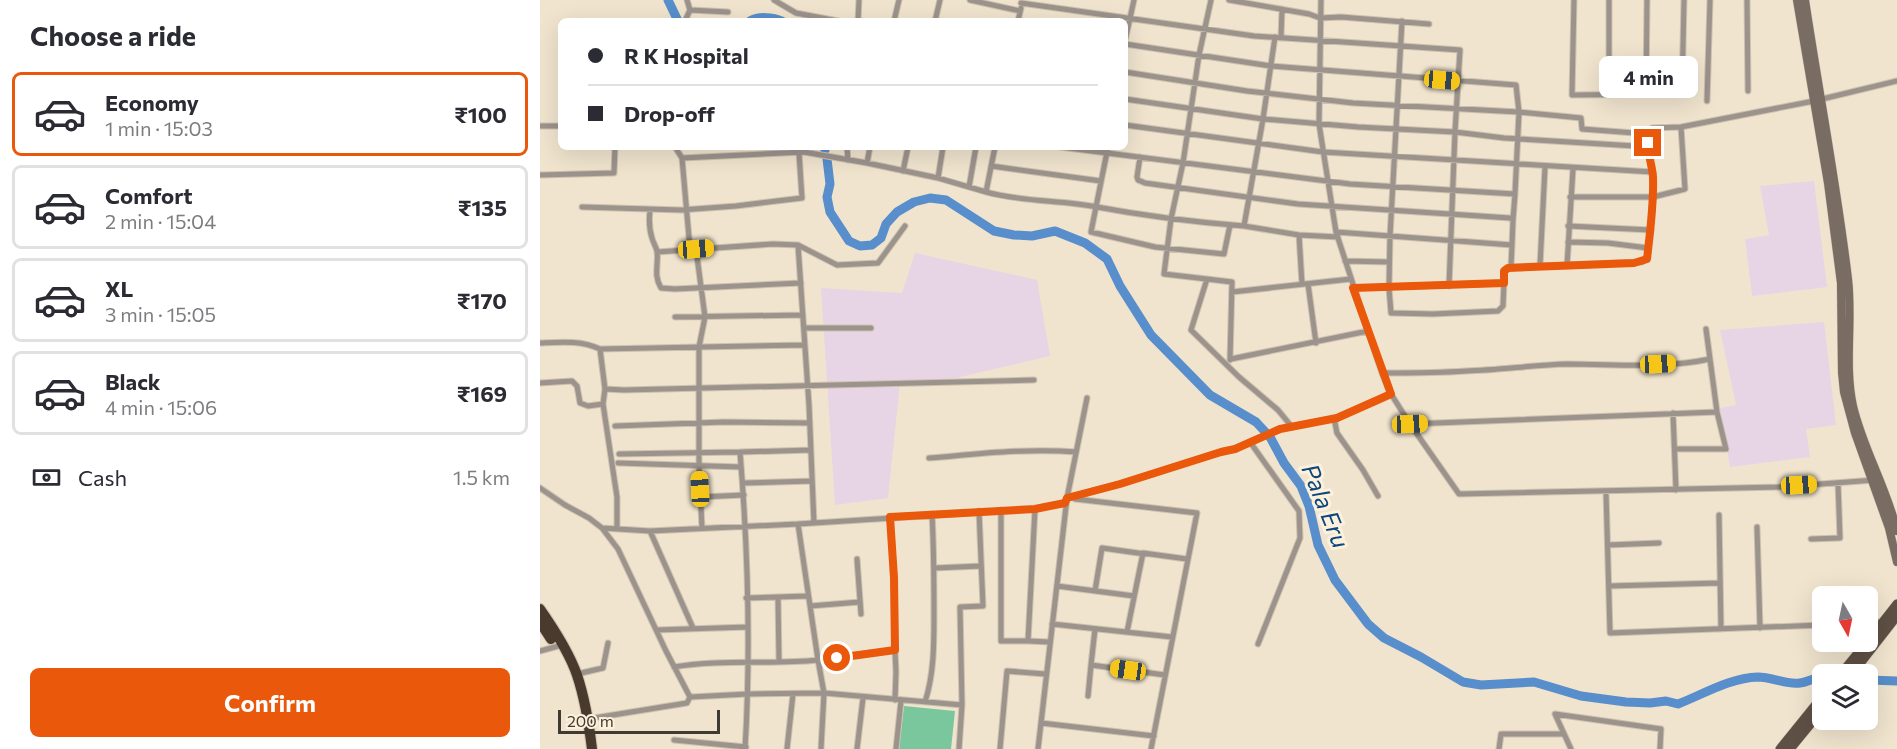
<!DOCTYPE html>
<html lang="en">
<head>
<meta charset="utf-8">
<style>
  :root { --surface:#fff; --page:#f2f2f3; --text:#2b2b33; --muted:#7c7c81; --line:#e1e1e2; --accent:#ea580c }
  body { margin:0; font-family:Commissioner,sans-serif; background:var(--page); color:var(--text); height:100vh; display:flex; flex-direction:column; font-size:22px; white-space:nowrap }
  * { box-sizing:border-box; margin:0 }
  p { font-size:20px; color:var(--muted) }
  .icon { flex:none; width:33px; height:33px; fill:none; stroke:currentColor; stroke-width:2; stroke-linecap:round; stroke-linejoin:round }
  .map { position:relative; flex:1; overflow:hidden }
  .sheet { display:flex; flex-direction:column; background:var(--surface); width:540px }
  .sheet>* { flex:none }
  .top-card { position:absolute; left:18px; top:18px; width:570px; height:132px; border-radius:9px; box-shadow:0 6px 24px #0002; display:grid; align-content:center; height:132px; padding:0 30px; background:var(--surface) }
  .needle { width:39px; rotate:171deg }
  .tools { position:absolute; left:1272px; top:586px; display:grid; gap:12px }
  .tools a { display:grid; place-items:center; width:66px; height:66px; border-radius:9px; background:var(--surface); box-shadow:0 6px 24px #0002; font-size:30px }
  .scale { position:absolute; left:18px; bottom:15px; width:162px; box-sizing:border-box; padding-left:6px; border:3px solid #3f3b32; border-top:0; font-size:16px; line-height:21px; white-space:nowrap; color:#3f3b32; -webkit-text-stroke:4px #fef1db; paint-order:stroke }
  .end { position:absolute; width:27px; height:27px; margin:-14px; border:8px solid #ea580c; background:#fff; box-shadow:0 0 0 3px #fff }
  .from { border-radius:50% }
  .bubble { position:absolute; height:42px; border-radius:9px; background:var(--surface); box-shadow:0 6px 24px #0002; font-size:20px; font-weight:700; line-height:42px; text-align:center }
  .car { position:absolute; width:18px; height:36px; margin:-18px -9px; border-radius:8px; box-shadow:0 0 4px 2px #0007; background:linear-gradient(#f5c518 24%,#345 0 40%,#f5c518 0 76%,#345 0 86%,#f5c518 0) }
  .top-card b { display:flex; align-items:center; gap:21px; height:57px; font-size:22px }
  .top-card b+b { border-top:2px solid var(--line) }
  .top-card i { width:15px; height:15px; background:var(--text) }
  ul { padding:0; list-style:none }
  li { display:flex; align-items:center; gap:18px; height:84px; margin:0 12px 9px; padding:0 18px; border:3px solid var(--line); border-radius:9px }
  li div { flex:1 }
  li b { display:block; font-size:22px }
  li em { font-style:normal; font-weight:700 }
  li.selected { border-color:var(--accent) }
  li>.icon { width:54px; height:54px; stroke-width:1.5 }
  h2 { padding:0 30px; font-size:27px; line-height:72px }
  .pay { display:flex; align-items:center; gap:15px; height:66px; padding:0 30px; font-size:22px }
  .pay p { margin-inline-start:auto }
  .primary-button { display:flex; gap:12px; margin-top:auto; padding:12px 30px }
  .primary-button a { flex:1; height:69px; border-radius:9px; background:var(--accent); color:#fff; font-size:24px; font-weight:700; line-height:69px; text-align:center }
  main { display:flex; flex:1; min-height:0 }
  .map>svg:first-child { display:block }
  .education { fill:#e7d5e6 }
  .green { fill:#7ac69d }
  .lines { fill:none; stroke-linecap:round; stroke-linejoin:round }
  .river { stroke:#578ecb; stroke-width:9 }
  .street-casing { stroke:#cdc2af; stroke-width:7 }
  .secondary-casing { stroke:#cdc2af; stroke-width:9 }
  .primary-casing { stroke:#cdc2af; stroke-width:10 }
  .highway-casing { stroke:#cdc2af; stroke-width:12 }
  .street { stroke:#9c938d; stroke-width:5 }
  .secondary { stroke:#786c63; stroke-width:8 }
  .primary { stroke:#5f5045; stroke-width:9 }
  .highway { stroke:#4a392d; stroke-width:10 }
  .route { stroke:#ea580c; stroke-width:8 }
  .labels { text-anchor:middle; stroke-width:6; stroke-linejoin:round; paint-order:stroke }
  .water-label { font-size:24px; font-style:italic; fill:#0a467f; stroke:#fef1db }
</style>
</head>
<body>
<main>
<section class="sheet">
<h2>Choose a ride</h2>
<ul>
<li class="selected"><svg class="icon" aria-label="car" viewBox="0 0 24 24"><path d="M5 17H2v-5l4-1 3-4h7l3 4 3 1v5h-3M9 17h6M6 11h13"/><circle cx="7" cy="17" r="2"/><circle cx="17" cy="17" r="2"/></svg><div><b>Economy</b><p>1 min · 15:03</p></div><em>₹100</em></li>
<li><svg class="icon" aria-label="car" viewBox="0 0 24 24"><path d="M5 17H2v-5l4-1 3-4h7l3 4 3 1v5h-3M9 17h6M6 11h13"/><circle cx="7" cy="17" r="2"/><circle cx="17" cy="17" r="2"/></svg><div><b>Comfort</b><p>2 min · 15:04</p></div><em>₹135</em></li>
<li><svg class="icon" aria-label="car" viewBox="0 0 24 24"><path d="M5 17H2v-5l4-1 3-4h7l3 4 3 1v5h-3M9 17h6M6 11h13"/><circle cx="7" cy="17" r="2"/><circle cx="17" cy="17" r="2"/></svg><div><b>XL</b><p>3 min · 15:05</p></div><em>₹170</em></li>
<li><svg class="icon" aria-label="car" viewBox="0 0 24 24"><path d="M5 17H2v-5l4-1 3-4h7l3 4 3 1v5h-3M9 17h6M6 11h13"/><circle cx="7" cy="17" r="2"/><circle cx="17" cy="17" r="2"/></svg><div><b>Black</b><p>4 min · 15:06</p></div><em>₹169</em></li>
</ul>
<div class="pay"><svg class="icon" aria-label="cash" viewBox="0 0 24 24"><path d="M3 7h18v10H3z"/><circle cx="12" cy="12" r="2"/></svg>Cash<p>1.5 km</p></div>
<div class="primary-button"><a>Confirm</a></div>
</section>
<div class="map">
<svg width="1357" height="749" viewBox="0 0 1357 749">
  <rect width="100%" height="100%" fill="#f0e4ce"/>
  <path class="education" d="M1274,181L1287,287L1212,296L1205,239L1229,235L1220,186Z
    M375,253L497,280L510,356L416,378L360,382L348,498L295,505L281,288L362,293Z
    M1284,322L1296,425L1266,429L1270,457L1190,467L1180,408L1196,405L1180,330Z"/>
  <path class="green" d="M364,706L415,711L411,749H359Z"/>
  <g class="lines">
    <path class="river" d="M128,0L138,21
      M210,21C219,16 233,17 242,21
      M285,147V150
      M287,159L290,184L287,197L290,212L309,241L320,246L332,245L341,238L346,224L357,212L374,202L390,198L406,200L454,231L474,235L492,236L515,231L545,243L567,259L580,286L611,335L670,395L716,422L730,437L744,463L761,486L769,506L778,545L795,580L828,624L844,638L881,657L923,682L941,685L994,682L1041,696L1086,702L1110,703L1126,701L1138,704C1164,694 1189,678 1218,677C1232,677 1246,685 1260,683C1268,682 1274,677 1282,678
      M1328,680L1357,681"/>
    <g class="street-casing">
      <path id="street" d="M147,0L150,10
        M234,0L256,13L298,21
        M430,0L480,11
        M671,0L659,55L643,163L631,219L624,274L667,279L651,330L699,377L738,410L752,427
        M689,0L769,14L780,18L801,17L889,24
        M781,0L779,124L796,232L842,373
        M1034,0L1032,95L1142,94L1144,0
        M1207,0L1208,91
        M481,3L714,36L920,50L915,132L818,127L723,119L735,37
        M145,21L150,10L188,12
        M318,21L319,0
        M354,21L359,0
        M395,21L400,0
        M478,21L481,8
        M862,21L850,236L849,288L851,313L893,314L958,311L963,306L964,283
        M741,38L742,9
        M585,41L594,0
        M585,44L731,66L976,85L979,112L1041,118L1042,129L1108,134L1112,128L1141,127L1274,101L1357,81
        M1106,94L1107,0
        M1069,95V0
        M1167,101L1170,0
        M585,125L783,152L1113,172C1114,202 1111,230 1107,259L1102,262L971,267L964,271V283L813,288
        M0,126H21
        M1108,143L1109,156L1113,172
        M135,147L142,158L264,152L327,163L330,147
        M307,147L308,160
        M455,147L446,192C482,202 520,200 557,207C605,216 654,222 704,226L723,119L585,99
        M520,147L810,184L975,194L979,112L813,103L707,91L585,72
        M568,147L551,232L615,247L684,254L690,225
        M600,157L597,177L598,180L605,183L758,204L970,218L973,220L972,245
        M142,158L150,249
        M327,163L398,178L446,192
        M451,166L561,181
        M363,171L368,147
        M0,175L74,173L75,147
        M398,178L403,147
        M429,187L436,147
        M1030,197H1113L1145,189L1141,127
        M42,207L141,210L196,206L262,198L259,153
        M110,210C109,219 109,229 112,238C113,242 116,247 117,251C119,264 113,275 121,288L135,289L261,283
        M973,220L975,194
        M704,226L759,235L798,237
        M1028,226L1111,230
        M796,232L972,245L971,267
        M759,235L762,284
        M1028,242L1068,243L1108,248
        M258,245L297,265L338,263L365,226
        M156,249L165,317L159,347V466L162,528
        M117,252L233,244L258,245L269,405L274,523
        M805,261L849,262
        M1000,266L1005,167
        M1027,266L1033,169
        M667,279L692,282L690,360
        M768,284L776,343
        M909,286L915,132L964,138L1095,146L1108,143V134
        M692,292L811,279
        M135,317L263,315
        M264,328H331
        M0,343C21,342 41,340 60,349L65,389L63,404L77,497V529
        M60,349L265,345
        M691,359L828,331
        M0,383L32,381L37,386L40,403L48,406L63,404
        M65,389L84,390L494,380
        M851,394L842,373C870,373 898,373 926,371C960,370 993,365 1027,364C1075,364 1123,369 1170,359
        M1133,413L1136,490
        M794,418L797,433L823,470L838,496
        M870,424L919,494L1240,487L1335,480
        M75,426L184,422L270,423
        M710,442L759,511L760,538L718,644
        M1135,449H1186L1177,412L1166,329
        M79,454L200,452
        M389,458C438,454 487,448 536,452
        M78,463L201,467
        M203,483L272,481
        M0,488L25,505L49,518L62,528L110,531L258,524L495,509L525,503L527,498L580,484L680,452L695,449L740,429L797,418L851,394L870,424L1177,412
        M1066,492L1070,633L1282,625
        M161,497L204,495
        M535,499L657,513L611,749
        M495,509L488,641L509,642
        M461,510V641H488
        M1179,515L1181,629
        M350,517L354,578L355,650
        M258,524L278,660L355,650L356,672L355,700
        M1217,527L1220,628
        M110,531L153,628
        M1271,539L1300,538L1298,483
        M1068,545L1119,543
        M317,559L321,614
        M395,568L441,566
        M517,586L594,596
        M1069,586L1180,583
        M555,591L562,548L605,554
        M238,597L239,662
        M206,598L268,596
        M270,606L320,602
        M1328,622H1342
        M512,624L632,637
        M555,629L551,665L625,675
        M116,630L208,627
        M587,632L603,553L647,559
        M0,651L22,645
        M134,667C181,659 230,665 278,660L284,693L208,694L150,697
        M37,674L63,668L68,643
        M548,696L551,665
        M385,702C394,674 394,645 394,616C394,582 394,548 392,514
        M422,705L420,607L443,606L439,511
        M1015,714L1121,729L1120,749
        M1015,714L1031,749
        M48,719L147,703L150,697L126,651L78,549L62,528
        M501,723L614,736
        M134,740L206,747
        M205,749C211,650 208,550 200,452L271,450
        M247,749L253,694
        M281,749L284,693L422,705L419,749
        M317,749L323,698
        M356,749L361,701
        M460,749L467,671L505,674
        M498,749L527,498L547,398
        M959,749L961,734H1024"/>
    </g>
    <g class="secondary-casing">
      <path id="secondary" d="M1257,0L1288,183L1301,283L1302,372L1304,392L1315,433L1349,528L1357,562
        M1265,0C1279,93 1297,186 1308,279C1313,321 1304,365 1313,406C1323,449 1347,488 1357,531"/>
    </g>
    <g class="primary-casing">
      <path id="primary" d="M1328,641L1357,604
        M1300,675L1327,642
        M1311,675L1357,616
        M1240,749L1282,697
        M1250,749L1282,710"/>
    </g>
    <g class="highway-casing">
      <path id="highway" d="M0,609C14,629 29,652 37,675C45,699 49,724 52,749
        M0,622L11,639"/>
    </g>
    <use href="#street" class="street"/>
    <use href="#secondary" class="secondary"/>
    <use href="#primary" class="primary"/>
    <use href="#highway" class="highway"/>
  </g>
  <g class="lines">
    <path class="route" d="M297,658L355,650L354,578L350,517L495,509L525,503L527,498L580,484L681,452L695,449L740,429L797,418L851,394L813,288L964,283V271L968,268L1094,263L1107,259C1110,232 1114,204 1113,177C1112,165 1108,155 1108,143"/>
  </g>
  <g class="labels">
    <g class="water-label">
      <text transform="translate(785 506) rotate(68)" y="8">Pala Eru</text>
    </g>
  </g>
</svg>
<div class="tools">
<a><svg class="needle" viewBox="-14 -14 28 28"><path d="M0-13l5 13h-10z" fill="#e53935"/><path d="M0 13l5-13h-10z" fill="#7c7c81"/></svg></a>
<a><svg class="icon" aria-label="layers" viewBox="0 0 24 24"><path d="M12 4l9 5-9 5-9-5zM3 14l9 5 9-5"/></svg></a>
</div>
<div class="scale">200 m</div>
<i class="end from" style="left:297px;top:658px"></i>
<i class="end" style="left:1108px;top:143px"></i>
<div class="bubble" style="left:1059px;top:56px;width:99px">4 min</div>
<i class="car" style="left:902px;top:80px;rotate:95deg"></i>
<i class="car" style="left:156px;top:249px;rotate:86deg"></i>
<i class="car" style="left:1118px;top:364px;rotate:87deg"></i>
<i class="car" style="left:870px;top:424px;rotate:88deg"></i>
<i class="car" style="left:1259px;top:485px;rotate:87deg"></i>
<i class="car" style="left:160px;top:489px;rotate:357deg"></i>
<i class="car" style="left:588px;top:670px;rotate:278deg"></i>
<div class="top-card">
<b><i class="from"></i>R K Hospital</b>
<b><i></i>Drop-off</b>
</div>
</div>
</main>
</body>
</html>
